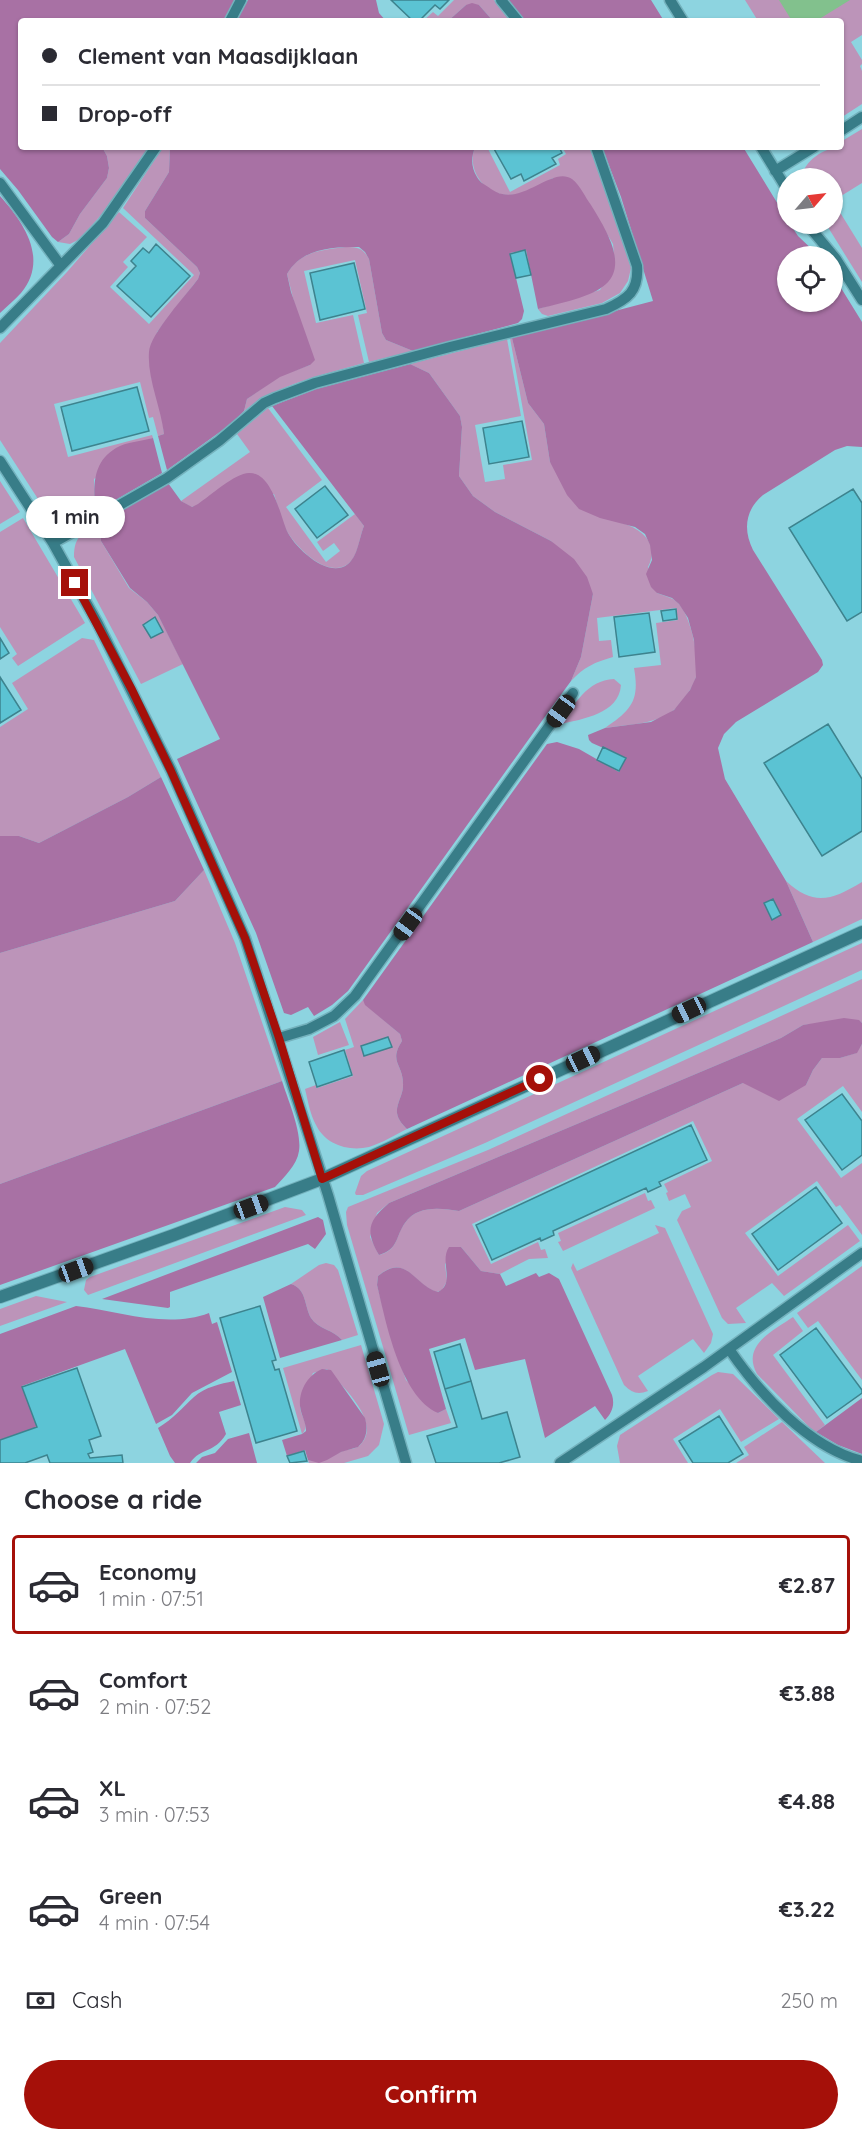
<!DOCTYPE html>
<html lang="en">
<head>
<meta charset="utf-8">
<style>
  :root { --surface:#fff; --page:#f2f2f3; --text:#2b2b33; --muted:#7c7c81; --line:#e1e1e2; --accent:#a51009 }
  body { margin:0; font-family:Quicksand,sans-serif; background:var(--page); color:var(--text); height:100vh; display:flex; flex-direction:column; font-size:22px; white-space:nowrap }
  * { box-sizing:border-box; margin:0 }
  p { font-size:20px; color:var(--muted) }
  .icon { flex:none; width:33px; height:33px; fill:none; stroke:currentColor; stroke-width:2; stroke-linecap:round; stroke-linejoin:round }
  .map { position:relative; height:1463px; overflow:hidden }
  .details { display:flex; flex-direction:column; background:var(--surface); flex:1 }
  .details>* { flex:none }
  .guide { position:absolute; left:18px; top:18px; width:826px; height:132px; border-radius:6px; box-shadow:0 2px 4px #0004; display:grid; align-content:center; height:132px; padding:0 24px; background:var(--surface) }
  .needle { width:39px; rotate:62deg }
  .buttons { position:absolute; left:777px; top:168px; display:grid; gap:12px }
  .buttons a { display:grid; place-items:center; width:66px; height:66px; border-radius:50%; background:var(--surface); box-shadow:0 2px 4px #0004; font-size:30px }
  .end { position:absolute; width:27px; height:27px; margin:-14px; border:8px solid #a51009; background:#fff; box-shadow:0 0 0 3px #fff }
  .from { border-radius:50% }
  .bubble { position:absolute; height:42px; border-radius:21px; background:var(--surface); box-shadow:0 2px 4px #0004; font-size:20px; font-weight:700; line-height:42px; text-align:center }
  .car { position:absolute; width:18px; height:36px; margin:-18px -9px; border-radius:8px; box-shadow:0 0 4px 2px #0007; background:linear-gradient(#222 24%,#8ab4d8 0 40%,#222 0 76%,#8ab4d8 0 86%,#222 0) }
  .guide b { display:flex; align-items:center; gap:21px; height:57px; font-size:22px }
  .guide b+b { border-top:2px solid var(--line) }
  .guide i { width:15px; height:15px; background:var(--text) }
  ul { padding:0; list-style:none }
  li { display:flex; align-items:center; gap:18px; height:99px; margin:0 12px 9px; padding:0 12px; border:3px solid transparent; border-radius:6px }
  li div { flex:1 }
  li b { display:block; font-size:22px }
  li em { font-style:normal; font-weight:700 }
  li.current { border-color:var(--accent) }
  li>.icon { width:54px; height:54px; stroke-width:1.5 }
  h2 { padding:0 24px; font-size:27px; line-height:72px }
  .pay { display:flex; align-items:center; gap:15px; height:66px; padding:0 24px; font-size:22px }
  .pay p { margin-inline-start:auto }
  .cta { display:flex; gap:12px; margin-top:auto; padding:12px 24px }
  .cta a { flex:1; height:69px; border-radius:36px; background:var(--accent); color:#fff; font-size:24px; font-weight:700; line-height:69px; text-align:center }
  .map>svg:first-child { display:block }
  .green { fill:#bc94b9 }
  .forest { fill:#a871a4 }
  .water { fill:#82c18d }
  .building { fill:#5bc3d3; stroke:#3d838e; stroke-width:1.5 }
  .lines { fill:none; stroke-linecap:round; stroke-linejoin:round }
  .lane-casing { stroke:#74b2bd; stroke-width:13 }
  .street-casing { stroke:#74b2bd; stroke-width:14 }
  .lane { stroke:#387d88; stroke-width:10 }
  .street { stroke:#387d88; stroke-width:12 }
  .route { stroke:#a51009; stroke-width:8 }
</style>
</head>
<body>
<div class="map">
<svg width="862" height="1463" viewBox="0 0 862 1463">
  <rect width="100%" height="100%" fill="#8dd4e0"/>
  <path class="green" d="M454,0H494L511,21H493L479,5H466L448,21H423L433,12L438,16Z
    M745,0H862V35L851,42L862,60V64L860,66L862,71V104L842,117V21H758Z
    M862,129V183L833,201L862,248V282L826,224H832V178H802C803,161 825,147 842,147V141Z
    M102,147H149L116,198L80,239L70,244L58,242L69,234L80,214L107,178L109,168L107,156Z
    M163,147H170L169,172L145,211V218L197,267L200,273L198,279L157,332L151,376L162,415L164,434L158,436L153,417L149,418L140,382L54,404L68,457L152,435L153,438L144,441L94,479L95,512C77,522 66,533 49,516L0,440V343L67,272L119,212L147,237L123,262L128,267L110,287L149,324L194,275L123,208Z
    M475,147H487L510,192L560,165L558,159L566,154L562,147H589L610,201L631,268L628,281L620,293L602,303L548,316L542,314L538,309L600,290L615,265L613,244L580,189L553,178C540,185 525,195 510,195C485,196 466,170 475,147Z
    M346,247C358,247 363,248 369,259L382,333L386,340L413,351L369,362L358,315L367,313L355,260L304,271L316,323L353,315L364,363C322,375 279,384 244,411L247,399L280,376L310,365L287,274C300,251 322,250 346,247Z
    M510,338H512L528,403L544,424L550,462L622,523C642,529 660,544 648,567L657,593C664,596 672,597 678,603C691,616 700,659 696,677C693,688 683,700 676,708C658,725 628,724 605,728C631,710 640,701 634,668L661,665L656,623L678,620L676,608L597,618L599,641L611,640L613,657C595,662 584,667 571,681L581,657L593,594L551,541L495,512L473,496L459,476L462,427L460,416L429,373L410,364L507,339L521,416L475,425L485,482L505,479L503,465L532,460Z
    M268,408L322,480L286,507L326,562L340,551L334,543L323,551L317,542L355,514L364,526C359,538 358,557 348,564C328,579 298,549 288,533C281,522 278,506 274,494L191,507L181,501L250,452L237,434Z
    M0,481L20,512L0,524Z
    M23,518L85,623L18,666L12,658L17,654L0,627V532Z
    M100,523L101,541L129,588L147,602L158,615L183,664L141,684L74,557C74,535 83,533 100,523Z
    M82,638L94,640L161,777L128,797L39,843L19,836H0V727L28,709L12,683Z
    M614,679L621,685C619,714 582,719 561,724C574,705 587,680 614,679Z
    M204,870L235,943L282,1081L0,1184V953L175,901Z
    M786,881C814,907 832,900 862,882V919L813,942Z
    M862,943V970L485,1143L363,1195H356L355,1193L361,1176L367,1171Z
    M862,979V1023L858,1020L803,1025L781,1038L389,1203L377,1213L370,1237L379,1255C399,1250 395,1236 405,1223C417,1205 441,1208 459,1211L743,1083L806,1085L813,1070L822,1058H840L856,1053L862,1044V1112L843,1086L797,1119L841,1178L862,1163V1235L840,1205L836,1207L817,1181L745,1233L778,1276L848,1225L860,1241L784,1296L772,1283L736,1308L746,1323L728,1324L722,1318L677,1220L682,1211L691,1207L685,1194L669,1201L666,1193L668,1192L664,1184L712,1161L693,1121L472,1224L491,1264L538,1242L541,1250L545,1249L548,1258L529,1259L500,1274L481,1271L461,1247L445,1264L447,1281L442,1290L437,1292C413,1285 406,1252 378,1276L377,1285L391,1338L406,1380L438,1413L446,1409L451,1423L409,1435L347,1225L346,1212L348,1207L488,1150Z
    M363,1000L366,1005L400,1034L402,1041C388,1063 404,1064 403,1086C403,1095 396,1104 397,1113C398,1120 403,1125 407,1129C395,1135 382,1143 369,1147C348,1152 325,1144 316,1125C310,1114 308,1101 305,1089L316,1085L317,1088L353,1076L345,1050L354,1047L345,1019Z
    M340,1022L349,1045L318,1055L313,1037Z
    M645,1193L648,1201L651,1200L655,1208L563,1251L558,1242L561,1241L558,1233Z
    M285,1207L302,1210L306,1215L88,1295L84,1290L86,1280L90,1277Z
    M655,1225L665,1228L713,1334L711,1343L704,1353L693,1339L638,1376L648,1391C638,1395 632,1393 624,1385L571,1268L573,1263L577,1271L659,1233Z
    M326,1263L334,1265L338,1270L358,1335L342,1340C334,1330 318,1329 311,1318C304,1306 307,1289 291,1284L319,1265Z
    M862,1266V1380L818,1321L808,1328L797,1313Z
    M36,1296L67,1302L0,1326V1309Z
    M793,1317L803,1331L773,1355L825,1425L816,1432L811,1429L757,1374C741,1345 773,1331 793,1317Z
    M361,1345L384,1424L379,1445L368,1456L344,1463H309L308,1460C326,1463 328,1457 343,1451C349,1449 357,1449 361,1444C382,1422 341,1385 327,1369L313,1373C310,1381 300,1399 300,1406C300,1417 311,1425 302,1434L283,1368Z
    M718,1372L733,1374L779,1419L741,1442L720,1409L673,1439L688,1463H620L617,1446L620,1435L712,1375Z
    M782,1422L825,1463H736L749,1455L744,1447Z"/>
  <path class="forest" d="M0,0H235L223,21H21V147H102L107,156L109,168L107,178L80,214L69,234L58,242L52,237L18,190L0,169Z
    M248,0H376L379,13L386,21H236Z
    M508,0H651L664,21H525Z
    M472,3L479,5L493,21H448L466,5Z
    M170,147H475C471,158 471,167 477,177C480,183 486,185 491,189C520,210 551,165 572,179C580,185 585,197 591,205C603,225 629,263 606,284C593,297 557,304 538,309L526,250L510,253L524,311L522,319L518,323L413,351L386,340L382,333L369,259L365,252L359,247C332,247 302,248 287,274L291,292L315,360L310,365L280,377L247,399L244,411L231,424L167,470L158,436L164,434C161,407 147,379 149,352C150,334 187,294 198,279L200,273L197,267L145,218V211L169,172Z
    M602,147H743L787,219L788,224H790L798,236L819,256H788V302H832L833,275L862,322V447L847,446L835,450L763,495C745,510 743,530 753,550L822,660L823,665L818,672L736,722L724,734L718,748L725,779L786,881L813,942L407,1129C403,1125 398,1120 397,1113C396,1104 403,1095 403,1086C404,1064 388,1063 402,1041L400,1034L365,1005L363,1000L547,744L557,742L579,749L619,772L626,758L592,743L589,740L588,735L605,728L651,722L674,710L690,690L696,677L694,640L688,618L679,604L672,598L657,593L651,587L646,574L652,560L650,545L645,534L635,527L600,518L579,509L567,495L550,462L544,424L528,403L512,338L653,301L621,197Z
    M0,196C24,223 49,259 21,293C15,300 7,306 0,313Z
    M410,364L429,373L460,416L462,427L459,476L473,496L495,512L551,541L574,559L587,577L593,594L581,657L571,681L549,711L348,991L332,1005L314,1016L308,1007L291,1015L284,1013L256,933L177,759L220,739L158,615L147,602L130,588L101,541L100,523L168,483L181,501L192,507L198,504C210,496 235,473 249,473C272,472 280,515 287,531C295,548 329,580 348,564C358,556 359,538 364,526L272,406L316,389Z
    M153,438L162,473L95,512C94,488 91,463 116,448C126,442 142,441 153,438Z
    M161,777L204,870L175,901L0,953V836H19L39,843L128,797Z
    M844,1018L859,1020L862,1023V1044L857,1053L840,1058H822L813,1070L806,1085L779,1101L743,1083L459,1211C441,1208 417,1205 405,1223C395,1237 399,1249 379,1255C365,1231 368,1221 389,1203L781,1038L803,1025Z
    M282,1081C288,1100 302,1132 299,1151C297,1165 284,1177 275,1187L0,1285V1184Z
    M318,1217L323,1220L326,1234L315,1249L308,1244L170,1292V1307L168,1308L102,1299Z
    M449,1247H461L481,1271L500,1274L506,1286L536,1273L539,1277L549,1273L559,1279L612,1395C615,1405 612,1413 605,1420L595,1406L545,1438L525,1359L475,1370L465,1338L429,1349L446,1409L438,1413C400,1396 386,1322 377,1285L378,1276C407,1252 413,1285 438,1292C456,1283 439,1262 449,1247Z
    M291,1284C307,1289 304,1306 311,1318C318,1329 334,1330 342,1340L280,1358L263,1297Z
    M76,1306C118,1311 167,1329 209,1313L212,1324L217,1322L232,1372L192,1393L172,1415L156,1424L125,1349L22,1386L37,1427L0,1440V1334Z
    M322,1369L331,1370L365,1418C368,1429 367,1439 358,1447L341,1452L327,1460L319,1463L308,1460L305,1450L287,1456L282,1440L302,1434L306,1431C306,1422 301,1415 300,1406C299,1390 308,1375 322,1369Z
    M234,1381L241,1405L219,1412L226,1434C214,1454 201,1447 190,1463H175L170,1456L158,1428C174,1418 181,1409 194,1397C205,1387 220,1384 234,1381Z
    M862,1398V1454L838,1445L816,1432Z
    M249,1433L257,1463H196L202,1457L215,1453L228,1439Z"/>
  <path class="water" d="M779,0H850L816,21H792Z"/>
  <path class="building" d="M391,0H449L440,9L435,5L419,21H413Z
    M493,147H559L562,153L552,158L556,164L524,181L521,174L511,179Z
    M156,244L190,276L151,317L117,286L136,266L131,261L143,248L149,253Z
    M525,250L531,275L516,278L510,254Z
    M354,263L365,309L320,320L310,273Z
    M137,387L149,431L72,451L61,407Z
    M522,421L529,457L489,464L483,428Z
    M325,486L348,515L317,538L295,509Z
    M853,489L862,503V612L847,621L789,528Z
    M676,609L677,619L663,621L661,611Z
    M649,613L655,652L619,657L614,617Z
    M155,617L163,632L151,638L143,625Z
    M0,638L9,653L0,659Z
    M0,677L21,710L0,723Z
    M828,724L862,779V831L822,856L764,763Z
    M603,747L626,758L619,771L597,760Z
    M773,899L781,915L772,920L764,903Z
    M388,1037L392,1047L364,1056L361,1046Z
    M344,1050L352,1075L317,1087L309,1062Z
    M842,1094L862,1121V1155L842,1170L805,1120Z
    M691,1125L707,1160L659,1182L661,1186L648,1192L646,1188L553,1231L554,1235L541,1241L540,1238L492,1260L476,1225Z
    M816,1187L842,1223L778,1270L752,1234Z
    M260,1306L276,1360L272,1361L275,1370L279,1369L297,1431L256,1443L220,1318Z
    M816,1328L862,1390V1393L827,1418L780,1355Z
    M460,1344L471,1381L445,1389L434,1352Z
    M77,1368L101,1436L89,1440L93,1452L88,1454L90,1458L122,1455L123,1463H50L47,1455L25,1463H0V1440L37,1427L22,1387Z
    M471,1381L482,1419L507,1412L520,1457L499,1463H436L427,1436L457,1427L445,1389Z
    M719,1416L743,1454L728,1463H693L679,1441Z
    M304,1451L307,1461L290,1463L287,1456Z"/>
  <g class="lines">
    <g class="lane-casing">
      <path id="lane" d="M501,0L518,21
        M670,0L683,21
        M230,21L241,0
        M842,130L862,117
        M761,147L788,191
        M775,171L814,147
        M0,183L61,266
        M807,224L836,259L862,300
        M0,328L103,223L156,147
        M0,461L53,543L98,624L171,770L245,938L328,1195L406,1463
        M53,543L167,478L219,441L264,403L275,398L315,383L450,347L606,309C628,299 639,291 637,266L596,147
        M279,1038L309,1029L334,1016L355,996L573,693
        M729,1349C760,1394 808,1447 862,1461
        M560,1463L704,1367L862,1253"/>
    </g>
    <g class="street-casing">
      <path id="street" d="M0,1297L174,1235L322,1179L862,932"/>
    </g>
    <use href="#lane" class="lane"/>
    <use href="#street" class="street"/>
  </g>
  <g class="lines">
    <path class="route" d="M75,583L132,690L171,771L245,938L279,1038L322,1179L540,1079"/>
  </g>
</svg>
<div class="buttons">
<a><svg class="needle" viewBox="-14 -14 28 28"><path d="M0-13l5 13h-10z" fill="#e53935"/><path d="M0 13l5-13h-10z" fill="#7c7c81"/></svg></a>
<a><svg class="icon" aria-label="locate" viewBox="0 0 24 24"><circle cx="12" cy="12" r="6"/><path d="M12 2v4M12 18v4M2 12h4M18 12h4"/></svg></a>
</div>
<i class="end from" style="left:540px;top:1079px"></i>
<i class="end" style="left:75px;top:583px"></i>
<div class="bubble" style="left:26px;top:496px;width:99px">1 min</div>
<i class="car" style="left:561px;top:711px;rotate:216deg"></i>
<i class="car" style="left:408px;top:924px;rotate:216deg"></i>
<i class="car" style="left:689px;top:1010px;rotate:245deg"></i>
<i class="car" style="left:583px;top:1059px;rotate:65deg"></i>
<i class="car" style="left:251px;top:1207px;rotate:70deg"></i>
<i class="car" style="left:76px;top:1270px;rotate:70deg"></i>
<i class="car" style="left:378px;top:1369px;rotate:344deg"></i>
<div class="guide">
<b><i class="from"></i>Clement van Maasdijklaan</b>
<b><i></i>Drop-off</b>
</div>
</div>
<section class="details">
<h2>Choose a ride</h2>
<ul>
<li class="current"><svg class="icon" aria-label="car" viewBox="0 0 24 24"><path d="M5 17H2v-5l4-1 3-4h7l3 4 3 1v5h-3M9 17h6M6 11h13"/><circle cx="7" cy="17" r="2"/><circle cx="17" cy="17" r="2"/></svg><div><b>Economy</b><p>1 min · 07:51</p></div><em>€2.87</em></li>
<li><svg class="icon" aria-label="car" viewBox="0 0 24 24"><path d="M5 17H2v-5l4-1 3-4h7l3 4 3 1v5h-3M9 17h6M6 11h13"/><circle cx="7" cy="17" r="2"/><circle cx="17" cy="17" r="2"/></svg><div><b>Comfort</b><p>2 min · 07:52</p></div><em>€3.88</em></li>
<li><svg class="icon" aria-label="car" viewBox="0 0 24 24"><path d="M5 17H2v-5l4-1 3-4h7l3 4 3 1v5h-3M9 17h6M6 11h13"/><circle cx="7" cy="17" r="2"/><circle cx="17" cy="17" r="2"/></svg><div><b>XL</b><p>3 min · 07:53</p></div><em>€4.88</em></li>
<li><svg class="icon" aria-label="car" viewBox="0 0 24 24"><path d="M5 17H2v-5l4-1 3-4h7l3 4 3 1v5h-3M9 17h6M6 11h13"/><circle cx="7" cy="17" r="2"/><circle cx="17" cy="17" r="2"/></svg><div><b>Green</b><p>4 min · 07:54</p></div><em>€3.22</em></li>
</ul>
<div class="pay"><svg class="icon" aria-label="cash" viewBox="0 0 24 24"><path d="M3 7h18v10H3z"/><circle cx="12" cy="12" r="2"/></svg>Cash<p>250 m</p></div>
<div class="cta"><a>Confirm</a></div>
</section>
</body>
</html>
